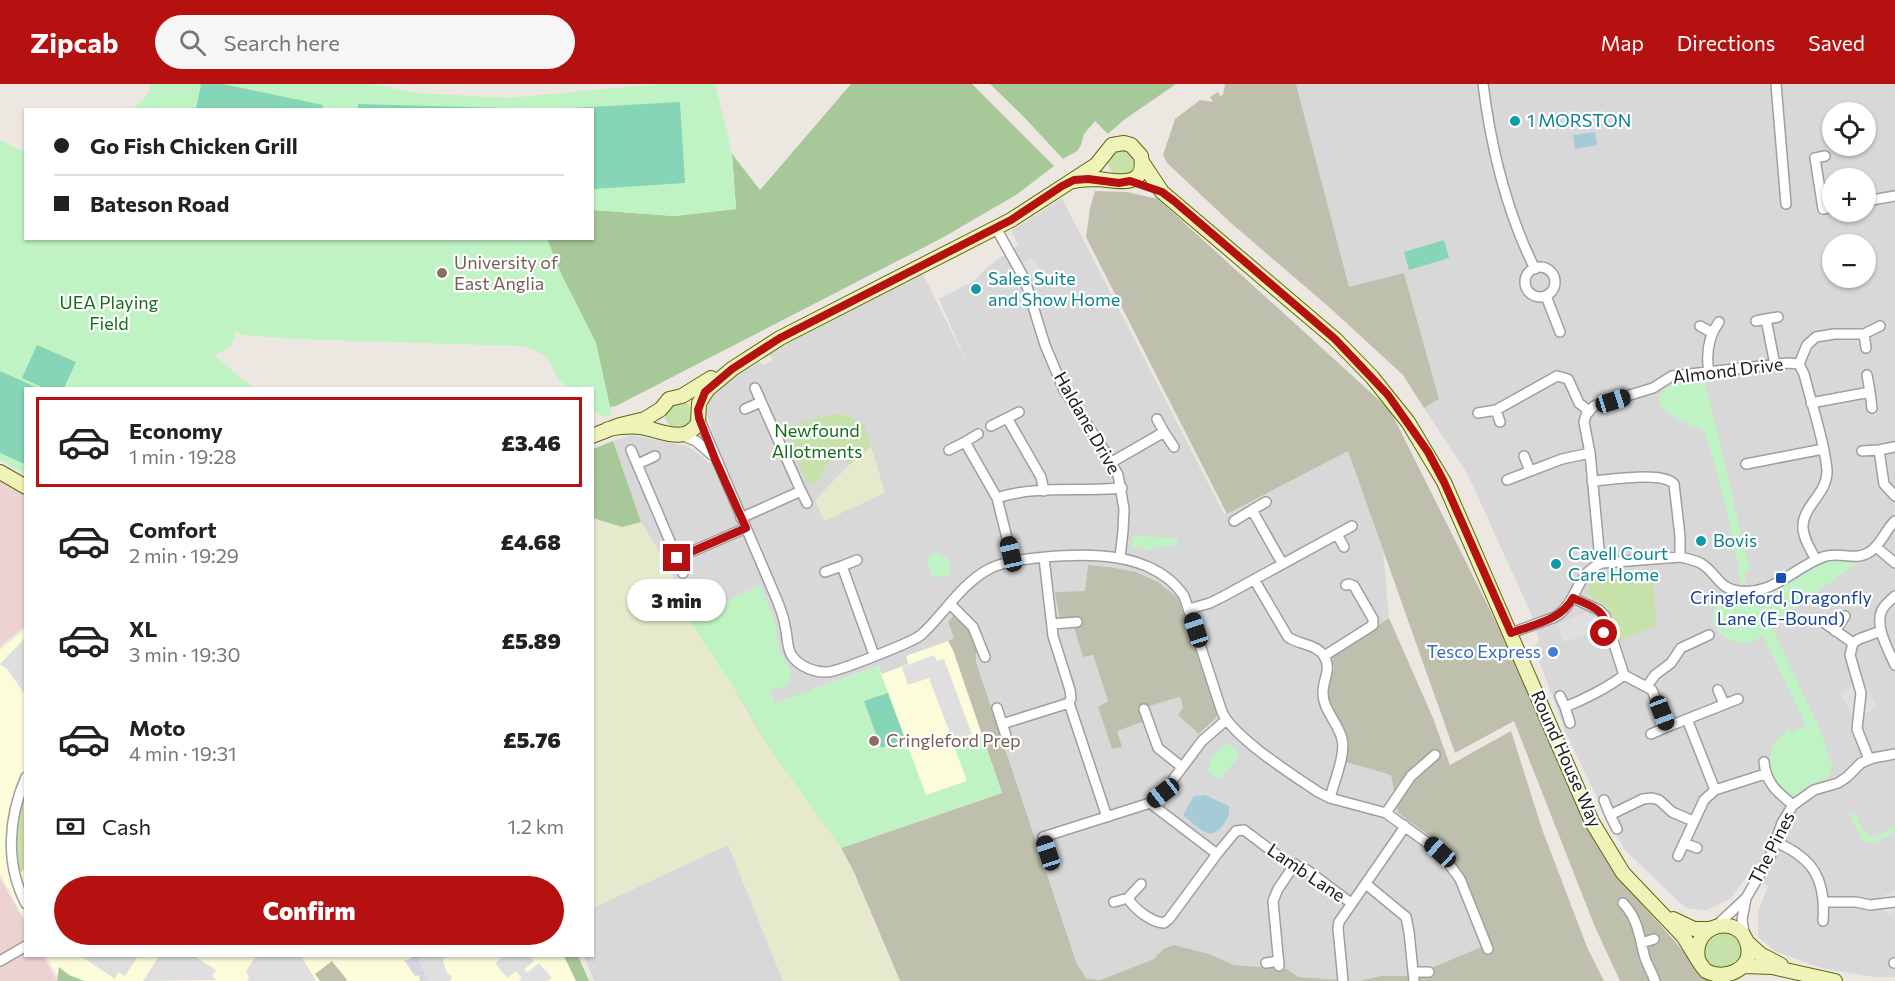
<!DOCTYPE html>
<html lang="en">
<head>
<meta charset="utf-8">
<style>
  :root { --surface:#fff; --page:#f6f6f6; --text:#222; --muted:#767676; --line:#e0e0e0; --accent:#b51111 }
  body { margin:0; font-family:Commissioner,sans-serif; background:var(--page); color:var(--text); height:100vh; display:flex; flex-direction:column; font-size:22px; white-space:nowrap }
  * { box-sizing:border-box; margin:0 }
  p { font-size:20px; color:var(--muted) }
  .icon { flex:none; width:33px; height:33px; fill:none; stroke:currentColor; stroke-width:2; stroke-linecap:round; stroke-linejoin:round }
  .map { position:relative; flex:1; overflow:hidden }
  .panel { position:absolute; left:24px; top:303px; width:570px; height:570px; display:flex; flex-direction:column; background:var(--surface); border-radius:0px; box-shadow:0 2px 4px #0004 }
  .panel>* { flex:none }
  .hud { position:absolute; left:24px; top:24px; width:570px; height:132px; border-radius:0px; box-shadow:0 2px 4px #0004; display:grid; align-content:center; height:132px; padding:0 30px; background:var(--surface) }
  .tools { position:absolute; left:1822px; top:18px; display:grid; gap:12px }
  .tools a { display:grid; place-items:center; width:54px; height:54px; border-radius:50%; background:var(--surface); box-shadow:0 2px 4px #0004; font-size:30px }
  .end { position:absolute; width:27px; height:27px; margin:-14px; border:8px solid #b51111; background:#fff; box-shadow:0 0 0 3px #fff }
  .from { border-radius:50% }
  .bubble { position:absolute; height:42px; border-radius:21px; background:var(--surface); box-shadow:0 2px 4px #0004; font-size:20px; font-weight:800; line-height:42px; text-align:center }
  .car { position:absolute; width:18px; height:36px; margin:-18px -9px; border-radius:8px; box-shadow:0 0 4px 2px #0007; background:linear-gradient(#222 24%,#8ab4d8 0 40%,#222 0 76%,#8ab4d8 0 86%,#222 0) }
  .hud b { display:flex; align-items:center; gap:21px; height:57px; font-size:22px }
  .hud b+b { border-top:2px solid var(--line) }
  .hud i { width:15px; height:15px; background:var(--text) }
  ul { padding:10px 0 0; list-style:none }
  li { display:flex; align-items:center; gap:18px; height:90px; margin:0 12px 9px; padding:0 18px; border:3px solid transparent; border-radius:0px }
  li div { flex:1 }
  li b { display:block; font-size:22px }
  li em { font-style:normal; font-weight:800 }
  li.selected { border-color:var(--accent) }
  li>.icon { width:54px; height:54px; stroke-width:1.5 }
  .pay { display:flex; align-items:center; gap:15px; height:66px; padding:0 30px; font-size:22px }
  .pay p { margin-inline-start:auto }
  .action { display:flex; gap:12px; margin-top:auto; padding:12px 30px }
  .action a { flex:1; height:69px; border-radius:36px; background:var(--accent); color:#fff; font-size:24px; font-weight:800; line-height:69px; text-align:center }
  header { display:flex; align-items:center; gap:36px; box-sizing:border-box; height:84px; padding:0 30px; background:var(--accent); color:#fff }
  header strong { font-size:28px }
  nav { display:flex; gap:33px; margin-inline-start:auto; font-size:21px }
  .search { width:420px; height:54px; background:var(--page); display:flex; align-items:center; gap:15px; box-sizing:border-box; padding:0 21px; border-radius:33px; color:var(--muted); font-size:22px }
  .map>svg:first-child { display:block }
  .residential { fill:#d9d8d8; fill-rule:evenodd }
  .commercial { fill:#ecd2d1 }
  .education { fill:#fcfbda }
  .construction { fill:#bfbfae }
  .farmland { fill:#e7e9cd }
  .grass { fill:#c6e2aa }
  .forest { fill:#a7c899 }
  .park { fill:#c0f3c4 }
  .pitch { fill:#85d5b6 }
  .parking { fill:#dfdfdf }
  .plaza { fill:#d6d6e1 }
  .water { fill:#a5cbd6 }
  .lines { fill:none; stroke-linecap:round; stroke-linejoin:round }
  .street-casing { stroke:#9f9f9f; stroke-width:12 }
  .secondary-casing { stroke:#5d660e; stroke-width:16 }
  .street { stroke:#fff; stroke-width:9 }
  .secondary { stroke:#f0f3b8; stroke-width:14 }
  .route { stroke:#b51111; stroke-width:8 }
  .culture-dot { fill:#0f9aa8; stroke:#fff; stroke-width:2 }
  .education-dot { fill:#8d6e63; stroke:#fff; stroke-width:2 }
  .transit-dot { fill:#1a4fb4; stroke:#fff; stroke-width:2 }
  .shop-dot { fill:#3f7fe0; stroke:#fff; stroke-width:2 }
  .labels { text-anchor:middle; stroke-width:4.5; stroke-linejoin:round; paint-order:stroke }
  .culture-label { font-size:18px; fill:#0d838f; stroke:#fff; text-anchor:start }
  .education-label { font-size:18px; fill:#785e54; stroke:#fff; text-anchor:start }
  .park-label { font-size:18px; fill:#146d1b; stroke:#fff }
  .street-label { font-size:18px; fill:#1b1b1b; stroke:#fff }
  .transit-label { font-size:18px; fill:#164399; stroke:#fff }
  .shop-label { font-size:18px; fill:#366cbe; stroke:#fff; text-anchor:end }
</style>
</head>
<body>
<header>
<strong>Zipcab</strong>
<div class="search"><svg class="icon" aria-label="search" viewBox="0 0 24 24"><circle cx="10" cy="10" r="6"/><path d="M15 15l6 6"/></svg>Search here</div>
<nav><a>Map</a><a>Directions</a><a>Saved</a></nav>
</header>
<div class="map">
<svg width="1895" height="897" viewBox="0 0 1895 897">
  <rect width="100%" height="100%" fill="#ece8e1"/>
  <path class="residential" d="M1296,0H1895V893H1873L1821,884L1775,867L1758,853V828L1768,802L1747,793L1730,815L1707,826L1689,825L1679,818L1625,766L1601,722L1565,647L1537,571L1535,561L1539,556L1532,532L1468,391L1424,324L1439,315L1404,189L1349,204ZM1833,28H1866V62H1833ZM1833,94H1866V128H1833ZM1833,160H1866V194H1833Z
    M1062,114L1224,430L1348,366L1383,465L1389,534L1332,572L1334,586L1326,605L1329,619L1348,659L1346,678L1391,691L1398,729L1443,762L1467,798L1491,859L1429,892H1380L1359,897L1298,893L1287,885L1234,881L1209,870L1163,865L1154,875L1100,896L1086,894L1077,880L976,578V563L954,554L948,557L1002,709L841,764L767,661L688,534L670,485L641,438L613,357L632,351L687,362L701,371L708,379L722,373L706,330L708,317L711,311L721,300L758,276L763,281L773,276L767,268L923,190L968,281L939,215L975,196L987,183L1018,161L1011,147ZM1088,481L1110,483L1136,488L1158,498L1178,514L1217,628L1213,638L1200,650L1183,624L1180,613L1139,625L1117,647L1098,623L1108,618L1093,571L1083,573L1074,544L1056,508L1085,507Z
    M728,760L783,897H594L584,872H592L593,824Z"/>
  <path class="commercial" d="M0,397L25,411L26,541L0,562Z
    M0,794L25,839L26,872H43L57,897H0Z"/>
  <path class="education" d="M25,545V836L0,790V566Z
    M948,557L953,566L1002,709L841,764L814,605L878,582L882,590L908,580L906,572Z
    M46,872H569L578,897H60Z"/>
  <path class="construction" d="M1225,0H1296L1349,203L1404,189L1439,315L1424,324L1403,291L1329,223L1231,139L1167,79L1163,71L1175,35L1200,16L1213,18L1210,13L1218,8L1220,12L1223,11Z
    M1095,107L1127,108L1158,115L1390,326L1631,808L1686,870L1695,885L1710,897H1620L1595,843L1514,637L1455,669L1348,367L1227,430L1086,153L1090,124Z
    M1088,481L1110,483L1136,488L1158,498L1178,514L1217,628L1216,633L1213,637L1199,650L1178,631L1183,624L1180,613L1139,625L1142,638L1117,647L1122,663L1112,665L1098,623L1108,617L1093,571L1083,573L1074,544L1060,536L1055,508L1085,507Z
    M955,530L967,541L976,563V578L1077,880L1086,894L1100,896L1154,875L1163,865L1174,861L1209,870L1234,881L1287,885L1298,893L1356,897H900L855,791L841,764L1002,709L953,566L948,557L954,554L948,538Z
    M1389,534L1433,634L1450,681L1511,647L1542,745L1587,863L1604,897H1359L1380,892H1429V885L1491,859L1467,798L1443,762L1398,729L1391,691L1346,678L1348,659L1329,619L1326,605L1334,586L1332,572Z
    M332,877L347,896L346,897H320L315,890Z"/>
  <path class="farmland" d="M871,362L885,409L824,437L815,416L849,381Z
    M592,434L622,443L641,438L670,485L688,534L731,599L767,661L841,764L855,790L874,842L900,897H783L728,761L593,824Z"/>
  <path class="grass" d="M1108 78a14 14 0 1 1 28 0a14 14 0 1 1-28 0Z
    M665 331a14 14 0 1 1 28 0a14 14 0 1 1-28 0Z
    M834,330L846,331L864,340L871,362L850,380L838,370L820,388L824,393L808,401L782,343Z
    M1653,486L1656,542L1620,556C1610,528 1611,524 1585,508L1596,493L1610,488Z
    M25,704V786L20,788C12,760 17,732 25,704Z
    M1720,846L1735,850L1744,862L1738,883L1711,886L1702,873L1706,855Z"/>
  <path class="forest" d="M851,0H972L1054,82L1016,111L942,154L616,322L609,323L596,259L562,192L547,155L592,154L593,126L674,132L736,125L732,70L760,106Z
    M990,0H1176L1125,35L1108,50L1095,37L1084,50L1081,61L1077,67L1063,75L1023,32Z
    M613,357L641,438L622,443L593,434V365Z
    M564,872H578L589,897H576Z
    M59,883L69,891L84,897H57Z"/>
  <path class="park" d="M151,0H371L419,9L508,14L659,0H715L732,70L736,125L674,132L593,126L592,26H132L147,11Z
    M0,56L25,68L26,154L547,155L562,192L596,259L612,331L605,333L593,326L592,304H567C545,284 560,272 522,262L295,255L242,251L236,247L230,264L214,271L253,304H26L25,390L0,376Z
    M1703,288L1750,487L1744,488L1746,499L1741,500C1731,446 1722,399 1704,347C1689,337 1633,326 1673,299L1674,295Z
    M1133,452L1177,454L1178,461L1158,463L1148,466L1138,462L1132,466Z
    M935,468L949,475L951,482L949,491L933,494L927,477L930,470Z
    M1835,477L1857,479L1771,541L1818,641L1833,684L1830,687L1832,689L1825,696L1809,701L1793,713C1787,707 1779,702 1775,696C1762,677 1773,655 1789,645L1792,649L1806,642L1763,551C1747,567 1714,557 1713,532C1713,523 1720,515 1725,507L1740,515L1751,514L1777,506L1796,496L1816,481Z
    M761,501L775,540L779,567L791,586L789,594L791,599L770,607L775,619L878,582L926,711L967,697L954,662L982,652L1002,709L841,764L767,661L750,629L688,534Z
    M1225,660C1231,660 1237,666 1240,671L1221,694H1215L1207,685L1214,670Z
    M1853,729L1857,731L1862,745L1873,753L1895,743V748L1875,758H1863L1850,731Z"/>
  <path class="pitch" d="M201,0H223L323,21L322,26L196,25Z
    M680,18L685,99L593,105L592,26L554,25Z
    M358,20L504,24L503,25L358,26Z
    M1444,156L1449,174L1409,186L1404,168Z
    M37,261L76,278L64,304H44L22,294Z
    M0,287L38,304H26L25,380L0,369Z
    M888,609L905,655L881,664L864,617Z"/>
  <path class="parking" d="M1032,174L1040,185L1019,201L1009,206L1006,201L1013,197L1007,188Z
    M1588,527L1591,534L1597,532L1602,544L1564,558L1557,541Z
    M25,554V611L8,586L0,580Z
    M934,571L937,577L944,575L972,650L953,657L929,594L908,601L902,583Z
    M1863,596L1877,624L1854,636L1840,609Z
    M1895,806V828L1887,831L1879,814Z
    M81,872H138L125,892L118,888L115,895Z
    M159,872H194L216,886L212,892L217,896L143,897Z
    M256,872H301L316,897H247L249,893L246,887Z
    M424,872H444L443,877L447,889L452,892L450,897H429L419,877Z
    M504,872H529L534,877L524,885L527,889L539,879L552,894L547,897H519L522,894L516,887L507,894L495,879Z"/>
  <path class="plaza" d="M413,872H424L419,877L429,897H420L419,891L415,892L404,876H408Z"/>
  <path class="water" d="M1595,48L1597,61L1575,65L1573,51Z
    M1205,711L1229,722C1230,731 1228,733 1224,740C1210,760 1198,743 1184,732V729L1194,712Z"/>
  <g class="lines">
    <g class="street-casing">
      <path id="street" d="M1483,0C1491,64 1506,127 1535,185
        M1776,0L1786,120
        M1825,72L1815,74L1823,125L1833,123
        M1866,117L1895,112
        M996,144L1025,196L1045,261L1064,306L1104,366L1118,391L1124,425L1123,447L1120,474
        M1525 198a15 15 0 1 1 30 0a15 15 0 1 1-30 0Z
        M1546,212L1560,248
        M1766,235L1778,233
        M1756,237L1766,235L1775,281
        M1700,242L1711,248
        M1864,250L1866,264
        M1799,280L1807,261L1816,253L1834,250H1864L1880,242
        M1709,289C1706,271 1707,254 1719,238
        M755,304L801,407
        M1870,308L1872,324
        M1811,319L1870,308L1867,291
        M745,325L761,318
        M1496,326L1500,338
        M1019,328L1007,334L1041,393L1044,407
        M1478,329L1496,326L1557,292L1568,295L1579,319L1589,327
        M699,334L777,516C780,524 784,533 785,542C788,552 786,563 792,572C800,583 816,589 828,588C839,587 913,558 921,551C944,530 961,500 989,485C1011,473 1075,470 1101,472C1133,474 1166,485 1184,512L1222,628C1234,654 1293,691 1318,708L1330,714L1386,729L1440,768L1460,795L1488,865
        M991,342L1007,334
        M1164,348L1174,363
        M978,350L965,358L997,414
        M681,351L696,357L712,371
        M631,366L677,474L746,444
        M949,366L965,358
        M1879,366L1894,363
        M1862,367L1879,366L1884,400L1895,412
        M1524,372L1530,387
        M1112,378L1164,348L1157,335
        M638,380L655,372
        M1746,380L1823,365
        M1507,396L1562,375L1590,369
        M1592,397C1610,396 1662,387 1674,400L1680,452V473
        M1252,426L1266,418
        M741,434L801,407L807,419
        M1234,437L1252,426L1282,479
        M1337,450L1344,463
        M1876,463L1895,479
        M677,474L683,489
        M1044,474L1053,552L1070,606L1071,614L1069,619L1107,733
        M1013,478L997,414C1035,401 1082,408 1122,404
        M1602,479L1598,471L1599,465L1590,369L1584,338L1586,331L1594,322L1653,304L1672,292L1788,279L1799,280L1804,290C1811,318 1825,359 1827,386C1828,409 1804,421 1803,441C1802,453 1811,466 1816,476
        M842,482L857,476
        M825,488L842,482L874,571
        M1255,497L1288,553C1299,561 1317,560 1324,572C1332,585 1323,595 1323,608C1322,625 1338,638 1342,655C1346,670 1334,698 1330,714
        M1895,512C1891,516 1885,520 1882,526C1874,542 1889,567 1895,581
        M1573,514L1599,526L1605,532L1624,591L1652,606L1667,643L1651,650
        M950,520L973,543L985,573
        M1189,525L1210,519L1224,512L1352,442
        M1822,537L1853,559
        M1052,540L1077,538
        M1835,547L1845,532
        M1511,549L1555,533C1579,518 1574,490 1602,479L1680,473C1688,475 1696,476 1702,480C1715,488 1719,503 1734,506C1769,515 1793,484 1823,473C1838,467 1854,477 1868,469C1881,462 1885,446 1895,437
        M1324,572L1373,541V535L1354,502L1349,500L1346,501
        M1647,602L1655,591L1671,579L1681,564L1709,551
        M1718,606L1724,620
        M1560,612L1565,623C1583,616 1609,603 1624,591
        M1565,623L1570,639
        M997,624L1007,655
        M1144,625L1158,664L1182,683
        M1687,635L1715,706
        M1002,640L1069,619
        M1667,643L1738,615
        M1869,675L1857,645L1861,609L1850,571L1853,559L1859,555L1881,547
        M1764,678C1766,699 1777,708 1793,721
        M26,693C8,734 5,780 26,820
        M1604,716L1610,731L1643,715L1652,714L1659,716L1672,728L1693,737
        M1386,729L1411,692L1435,671
        M1610,731L1617,745
        M1775,758C1814,774 1826,796 1823,837
        M1684,759L1697,764
        M1048,769L1043,753L1150,719L1163,709L1202,657L1226,636
        M1217,770L1236,747L1244,746L1285,777L1307,786L1351,819
        M1678,772L1704,716L1715,706L1765,690
        M1366,800L1406,833L1409,848L1414,897
        M1128,814L1141,800
        M1114,818L1128,814C1134,825 1151,838 1164,839L1169,835L1217,770L1150,719
        M1825,818H1856L1870,821L1895,818
        M1623,819C1639,836 1639,853 1645,874C1648,882 1652,889 1655,897
        M1716,842L1746,814L1770,773L1782,739L1793,721L1814,706L1838,699L1847,693L1861,679L1873,674L1895,670
        M1745,853L1742,836L1746,814
        M1642,859L1654,855
        M0,877L26,862
        M1266,879L1279,877
        M1894,879H1895
        M1279,882L1273,817L1278,805L1295,780
        M1414,888H1429
        M1343,897L1338,844L1339,838L1402,747L1404,741"/>
    </g>
    <g class="secondary-casing">
      <path id="secondary" d="M1142,78L1162,108L1335,255L1372,293L1408,338L1444,398L1592,738L1623,789L1683,852C1689,860 1700,882 1706,887C1724,897 1753,886 1748,862C1741,828 1691,839 1698,875
        M608,345C619,343 630,342 641,343C660,346 685,361 698,339L699,319L708,305L732,285L780,254L1011,136L1096,81L1112,61L1124,59L1131,61L1141,72C1147,105 1117,97 1098,95C1090,95 1082,95 1074,97
        M592,352L620,341L645,335L661,325L669,315L682,312L711,294
        M0,388L26,403
        M1673,835L1694,845H1710
        M1748,859L1760,870L1781,881
        M1745,882L1772,883L1835,897"/>
    </g>
    <use href="#street" class="street"/>
    <use href="#secondary" class="secondary"/>
  </g>
  <g class="lines">
    <path class="route" d="M677,474L746,444L715,375L699,334L698,326L705,308L732,285L780,254L1011,136L1062,102L1074,96L1088,95L1119,99L1130,97L1162,108L1174,117L1335,255L1388,311L1428,368L1444,398L1511,549C1534,540 1560,537 1573,514C1595,524 1601,523 1610,547L1604,549"/>
  </g>
  <g class="culture-dot">
    <circle cx="1515" cy="37" r="6"/>
    <circle cx="976" cy="205" r="6"/>
    <circle cx="1701" cy="457" r="6"/>
    <circle cx="1556" cy="480" r="6"/>
  </g>
  <g class="education-dot">
    <circle cx="442" cy="189" r="6"/>
    <circle cx="874" cy="657" r="6"/>
  </g>
  <rect class="transit-dot" x="1775" y="488" width="12" height="12" rx="3"/>
  <circle class="shop-dot" cx="1553" cy="568" r="6"/>
  <g class="labels">
    <g class="culture-label">
      <text x="1527" y="43">1 MORSTON</text>
      <text x="988" y="201">Sales Suite<tspan x="988" dy="21">and Show Home</tspan></text>
      <text x="1713" y="463">Bovis</text>
      <text x="1568" y="476">Cavell Court<tspan x="1568" dy="21">Care Home</tspan></text>
    </g>
    <g class="education-label">
      <text x="454" y="185">University of<tspan x="454" dy="21">East Anglia</tspan></text>
      <text x="886" y="663">Cringleford Prep</text>
    </g>
    <g class="park-label">
      <text x="109" y="225">UEA Playing<tspan x="109" dy="21">Field</tspan></text>
      <text x="817" y="353">Newfound<tspan x="817" dy="21">Allotments</tspan></text>
    </g>
    <g class="street-label">
      <text transform="translate(1728 287) rotate(-7)" y="6">Almond Drive</text>
      <text transform="translate(1087 339) rotate(60)" y="6">Haldane Drive</text>
      <text transform="translate(1566 675) rotate(66)" y="6">Round House Way</text>
      <text transform="translate(1772 764) rotate(-63)" y="6">The Pines</text>
      <text transform="translate(1306 789) rotate(34)" y="6">Lamb Lane</text>
    </g>
    <g class="transit-label">
      <text x="1781" y="520">Cringleford, Dragonfly<tspan x="1781" dy="21">Lane (E-Bound)</tspan></text>
    </g>
    <g class="shop-label">
      <text x="1541" y="574">Tesco Express</text>
    </g>
  </g>
</svg>
<div class="tools">
<a><svg class="icon" aria-label="locate" viewBox="0 0 24 24"><circle cx="12" cy="12" r="6"/><path d="M12 2v4M12 18v4M2 12h4M18 12h4"/></svg></a>
<a>+</a>
<a>−</a>
</div>
<i class="end from" style="left:1604px;top:549px"></i>
<i class="end" style="left:677px;top:474px"></i>
<div class="bubble" style="left:627px;top:495px;width:99px">3 min</div>
<i class="car" style="left:1613px;top:317px;rotate:73deg"></i>
<i class="car" style="left:1011px;top:470px;rotate:347deg"></i>
<i class="car" style="left:1196px;top:546px;rotate:342deg"></i>
<i class="car" style="left:1662px;top:629px;rotate:159deg"></i>
<i class="car" style="left:1163px;top:709px;rotate:232deg"></i>
<i class="car" style="left:1440px;top:768px;rotate:312deg"></i>
<i class="car" style="left:1048px;top:769px;rotate:342deg"></i>
<div class="hud">
<b><i class="from"></i>Go Fish Chicken Grill</b>
<b><i></i>Bateson Road</b>
</div>
<section class="panel">
<ul>
<li class="selected"><svg class="icon" aria-label="car" viewBox="0 0 24 24"><path d="M5 17H2v-5l4-1 3-4h7l3 4 3 1v5h-3M9 17h6M6 11h13"/><circle cx="7" cy="17" r="2"/><circle cx="17" cy="17" r="2"/></svg><div><b>Economy</b><p>1 min · 19:28</p></div><em>£3.46</em></li>
<li><svg class="icon" aria-label="car" viewBox="0 0 24 24"><path d="M5 17H2v-5l4-1 3-4h7l3 4 3 1v5h-3M9 17h6M6 11h13"/><circle cx="7" cy="17" r="2"/><circle cx="17" cy="17" r="2"/></svg><div><b>Comfort</b><p>2 min · 19:29</p></div><em>£4.68</em></li>
<li><svg class="icon" aria-label="car" viewBox="0 0 24 24"><path d="M5 17H2v-5l4-1 3-4h7l3 4 3 1v5h-3M9 17h6M6 11h13"/><circle cx="7" cy="17" r="2"/><circle cx="17" cy="17" r="2"/></svg><div><b>XL</b><p>3 min · 19:30</p></div><em>£5.89</em></li>
<li><svg class="icon" aria-label="car" viewBox="0 0 24 24"><path d="M5 17H2v-5l4-1 3-4h7l3 4 3 1v5h-3M9 17h6M6 11h13"/><circle cx="7" cy="17" r="2"/><circle cx="17" cy="17" r="2"/></svg><div><b>Moto</b><p>4 min · 19:31</p></div><em>£5.76</em></li>
</ul>
<div class="pay"><svg class="icon" aria-label="cash" viewBox="0 0 24 24"><path d="M3 7h18v10H3z"/><circle cx="12" cy="12" r="2"/></svg>Cash<p>1.2 km</p></div>
<div class="action"><a>Confirm</a></div>
</section>
</div>
</body>
</html>
